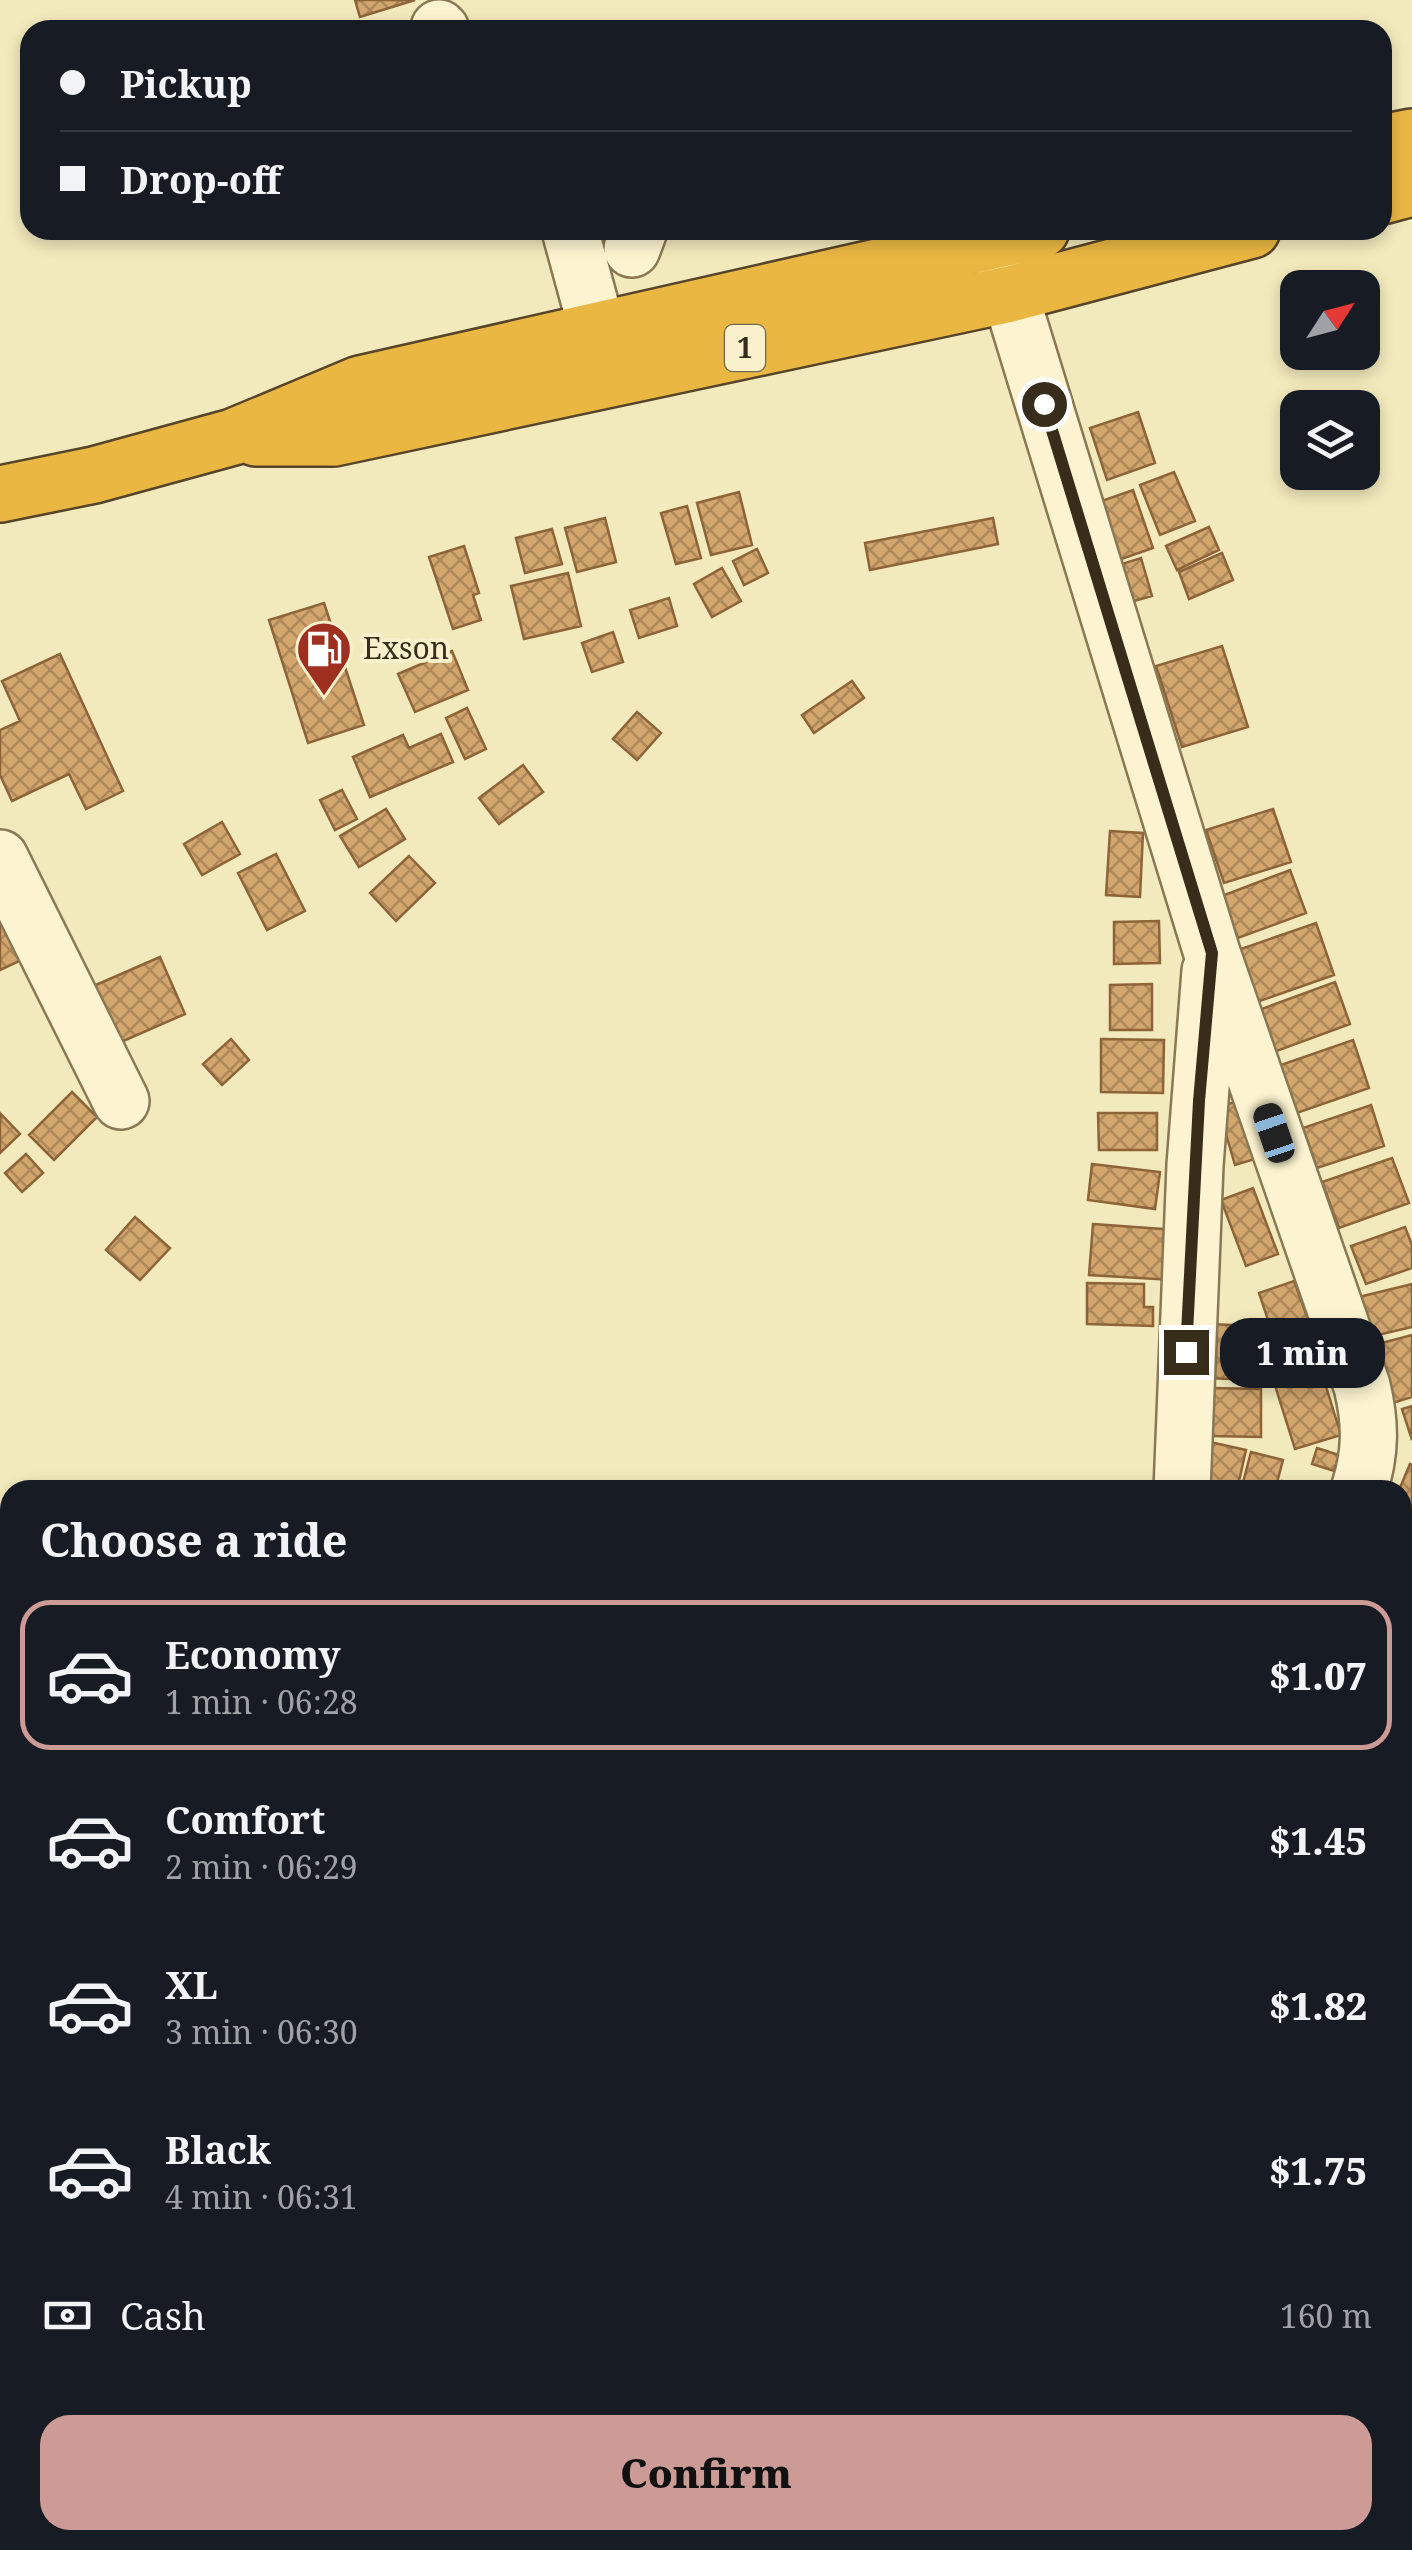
<!DOCTYPE html>
<html lang="en">
<head>
<meta charset="utf-8">
<style>
  :root { --surface:#171b24; --page:#242831; --text:#f1f3f6; --muted:#9ea1a6; --line:#363941; --accent:#cc9b95 }
  body { margin:0; font-family:"Noto Serif",serif; background:var(--page); color:var(--text); height:100vh; display:flex; flex-direction:column; font-size:38px; white-space:nowrap }
  * { box-sizing:border-box; margin:0 }
  p { font-size:32px; color:var(--muted) }
  .icon { flex:none; width:55px; height:55px; fill:none; stroke:currentColor; stroke-width:2; stroke-linecap:round; stroke-linejoin:round }
  .map { position:relative; flex:1; overflow:hidden }
  .drawer { position:absolute; left:0px; top:1480px; width:1412px; height:1070px; display:flex; flex-direction:column; background:var(--surface); border-radius:30px 30px 0 0; box-shadow:0 5px 15px #0003 }
  .drawer>* { flex:none }
  .guide { position:absolute; left:20px; top:20px; width:1372px; height:220px; border-radius:30px; box-shadow:0 5px 15px #0003; display:grid; align-content:center; height:220px; padding:0 40px; background:var(--surface) }
  .needle { width:65px; rotate:54deg }
  .fabs { position:absolute; left:1280px; top:270px; display:grid; gap:20px }
  .fabs a { display:grid; place-items:center; width:100px; height:100px; border-radius:20px; background:var(--surface); box-shadow:0 5px 15px #0003; font-size:50px }
  .end { position:absolute; width:45px; height:45px; margin:-22px; border:12px solid #382d1a; background:#fff; box-shadow:0 0 0 5px #fff }
  .from { border-radius:50% }
  .bubble { position:absolute; height:70px; border-radius:30px; background:var(--surface); box-shadow:0 5px 15px #0003; font-size:32px; font-weight:800; line-height:70px; text-align:center }
  .car { position:absolute; width:30px; height:60px; margin:-30px -15px; border-radius:12px; box-shadow:0 0 8px 2px #0007; background:linear-gradient(#222 24%,#8ab4d8 0 40%,#222 0 76%,#8ab4d8 0 86%,#222 0) }
  .guide b { display:flex; align-items:center; gap:35px; height:95px; font-size:38px }
  .guide b+b { border-top:2px solid var(--line) }
  .guide i { width:25px; height:25px; background:var(--text) }
  ul { padding:0; list-style:none }
  li { display:flex; align-items:center; gap:30px; height:150px; margin:0 20px 15px; padding:0 20px; border:5px solid transparent; border-radius:30px }
  li div { flex:1 }
  li b { display:block; font-size:38px }
  li em { font-style:normal; font-weight:800 }
  li.current { border-color:var(--accent) }
  li>.icon { width:90px; height:90px; stroke-width:1.5 }
  h2 { padding:0 40px; font-size:45px; line-height:120px }
  .pay { display:flex; align-items:center; gap:25px; height:110px; padding:0 40px; font-size:38px }
  .pay p { margin-inline-start:auto }
  .cta { display:flex; gap:20px; margin-top:auto; padding:20px 40px }
  .cta a { flex:1; height:115px; border-radius:30px; background:var(--accent); color:#111; font-size:40px; font-weight:800; line-height:115px; text-align:center }
  .map>svg:first-child { display:block }
  .building { fill:url(#building-cross-hatch); stroke:#8c6438; stroke-width:2.5 }
  .lines { fill:none; stroke-linecap:round; stroke-linejoin:round }
  .minor-casing { stroke:#8a7854; stroke-width:60 }
  .highway-casing { stroke:#574529; stroke-width:60 }
  .minor { stroke:#fcf4d0; stroke-width:55 }
  .highway { stroke:#eab743; stroke-width:55 }
  .route { stroke:#382d1a; stroke-width:12 }
  .labels { text-anchor:middle; stroke-width:8; stroke-linejoin:round; paint-order:stroke }
  .shield { fill:#f8f1cc; stroke:#72684f; stroke-width:2.5 }
  .shield-label { font-size:28px; font-weight:bold; fill:#382d1a }
  .poi-label { font-size:30px; fill:#382d1a; stroke:#f8f1cc; text-anchor:start }
</style>
</head>
<body>
<div class="map">
<svg width="1412" height="2550" viewBox="0 0 1412 2550">
  <defs>
    <pattern id="building-cross-hatch" width="8" height="8" patternUnits="userSpaceOnUse" patternTransform="scale(2.5)"><rect width="8" height="8" fill="#d3a66e"/><path d="M0 0l8 8M0 8l8-8" fill="none" stroke="#ac885a"/></pattern>
  </defs>
  <rect width="100%" height="100%" fill="#f2e9bc"/>
  <path class="building" d="M355,0H415L360,17Z
    M1138,412L1155,463L1107,480L1090,428Z
    M1174,472L1195,521L1160,535L1140,485Z
    M1133,490L1153,548L1113,562L1093,504Z
    M739,492L752,545L711,555L697,503Z
    M687,506L701,558L676,564L661,513Z
    M605,518L616,562L577,572L565,528Z
    M993,518L998,544L870,570L865,543Z
    M1209,527L1219,550L1177,570L1166,546Z
    M552,529L562,564L525,573L516,538Z
    M464,546L479,593L473,595L481,620L453,629L429,557Z
    M757,549L768,573L744,585L733,561Z
    M1222,553L1233,580L1189,599L1179,572Z
    M1141,558L1152,596L1120,605L1109,568Z
    M722,568L741,601L712,617L694,584Z
    M568,573L581,626L524,639L511,586Z
    M669,598L677,626L639,638L630,610Z
    M324,603L364,725L308,743L269,620Z
    M613,632L623,662L592,672L582,643Z
    M1222,646L1248,727L1182,747L1156,666Z
    M452,651L468,690L415,712L398,674Z
    M60,654L123,791L86,809L69,774L12,801L0,775V730L20,721L2,681Z
    M852,681L864,698L814,733L802,715Z
    M467,708L486,749L465,759L446,718Z
    M637,712L661,733L637,760L613,739Z
    M441,734L453,762L370,797L353,757L403,735L409,748Z
    M523,765L543,792L499,824L479,798Z
    M342,790L357,819L335,830L320,800Z
    M386,809L405,839L359,867L340,836Z
    M1273,809L1291,862L1224,883L1206,830Z
    M222,822L240,854L202,875L184,844Z
    M1110,831L1143,833L1140,897L1106,895Z
    M276,854L305,911L267,930L238,873Z
    M409,856L435,883L396,921L370,893Z
    M1290,870L1306,913L1238,938L1222,896Z
    M0,896L30,956L0,970Z
    M1159,921L1160,963L1114,964V922Z
    M1316,923L1334,975L1257,1002L1238,950Z
    M160,957L185,1014L114,1045L89,988Z
    M1335,982L1350,1024L1274,1052L1259,1010Z
    M1152,984V1030H1110V985Z
    M231,1039L249,1060L222,1085L203,1064Z
    M1101,1039L1164,1040L1163,1093L1101,1092Z
    M1353,1040L1369,1088L1291,1115L1275,1067Z
    M72,1092L97,1117L54,1160L29,1135Z
    M1238,1101L1255,1159L1235,1165L1218,1107Z
    M1371,1105L1384,1146L1317,1168L1303,1128Z
    M0,1113L20,1134L0,1153Z
    M1098,1113H1157V1150H1099Z
    M26,1154L43,1173L22,1192L5,1173Z
    M1392,1158L1409,1203L1339,1228L1322,1182Z
    M1092,1164L1160,1172L1155,1209L1088,1200Z
    M1253,1188L1278,1254L1246,1266L1221,1200Z
    M135,1217L170,1248L140,1280L106,1250Z
    M1093,1224L1176,1230L1172,1280L1089,1275Z
    M1405,1227L1412,1245V1268L1366,1284L1351,1246Z
    M1294,1281L1310,1325L1274,1338L1259,1293Z
    M1087,1283L1144,1284V1307H1153V1326L1087,1324Z
    M1412,1284V1327L1369,1337L1359,1297Z
    M1208,1324L1257,1326L1255,1380L1206,1378Z
    M1412,1335V1397L1380,1407L1363,1348Z
    M1319,1364L1341,1435L1295,1449L1273,1379Z
    M1212,1388L1261,1389V1437L1211,1436Z
    M1412,1406V1440L1402,1409Z
    M1210,1442L1246,1450L1237,1490H1200Z
    M1317,1448L1339,1455L1334,1471L1312,1464Z
    M1251,1452L1283,1460L1275,1490H1241Z
    M1410,1464L1412,1465V1516L1402,1512V1490H1399Z
    M1282,1481L1318,1490H1280Z
    M1402,1532L1412,1535V1572L1402,1569Z
    M10,1575V1638L0,1634V1599Z
    M1402,1635L1412,1639V1663L1402,1658Z
    M1402,1666L1412,1670V1679L1404,1696Z
    M0,1684L10,1690V1726L0,1723Z
    M0,1798L10,1803V1820L0,1839Z
    M739,2540H775L767,2550H751Z
    M1239,2540H1293L1306,2547L1305,2550H1234Z"/>
  <g class="lines">
    <g class="minor-casing">
      <path id="minor" d="M439,28L441,30
        M570,230L597,329
        M999,247L1010,294L1212,953L1362,1386C1371,1424 1371,1453 1359,1490
        M632,249L639,230
        M0,858L121,1101
        M1182,1490L1195,1165L1210,971
        M846,2550L849,2540"/>
    </g>
    <g class="highway-casing">
      <path id="highway" d="M1382,143L1412,137
        M1382,196L1412,188
        M256,438H334L1010,294L1252,230
        M0,494L94,475L233,437L360,384L1041,230"/>
    </g>
    <use href="#minor" class="minor"/>
    <use href="#highway" class="highway"/>
  </g>
  <g class="lines">
    <path class="route" d="M1044,404L1212,953L1199,1101L1186,1352"/>
  </g>
  <defs>
    <g id="fuel-pin" transform="scale(2.875)"><path d="M0 17L-7.5 6A9.5 9.5 0 1 1 7.5 6Z" fill="#9f2f1f" stroke="#f8f1cc"/><path d="M-5.5-6h7V0h2V4h1.3V-2.5L3-4.5l.8-.8L6-3V5H2.5V1h-1V6h-7ZM-4.2-4.7v3.2H.2V-4.7Z" fill="#fff"/></g>
  </defs>
  <g fill-rule="evenodd">
    <use href="#fuel-pin" x="324" y="649"/>
  </g>
  <g class="labels">
    <rect class="shield" x="725" y="325" width="40" height="46" rx="8"/>
    <g class="shield-label">
      <text x="745" y="358">1</text>
    </g>
    <g class="poi-label">
      <text x="363" y="659">Exson</text>
    </g>
  </g>
</svg>
<div class="fabs">
<a><svg class="needle" viewBox="-14 -14 28 28"><path d="M0-13l5 13h-10z" fill="#e53935"/><path d="M0 13l5-13h-10z" fill="#9ea1a6"/></svg></a>
<a><svg class="icon" aria-label="layers" viewBox="0 0 24 24"><path d="M12 4l9 5-9 5-9-5zM3 14l9 5 9-5"/></svg></a>
</div>
<i class="end from" style="left:1044px;top:404px"></i>
<i class="end" style="left:1186px;top:1352px"></i>
<div class="bubble" style="left:1220px;top:1318px;width:165px">1 min</div>
<i class="car" style="left:1274px;top:1133px;rotate:341deg"></i>
<div class="guide">
<b><i class="from"></i>Pickup</b>
<b><i></i>Drop-off</b>
</div>
<section class="drawer">
<h2>Choose a ride</h2>
<ul>
<li class="current"><svg class="icon" aria-label="car" viewBox="0 0 24 24"><path d="M5 17H2v-5l4-1 3-4h7l3 4 3 1v5h-3M9 17h6M6 11h13"/><circle cx="7" cy="17" r="2"/><circle cx="17" cy="17" r="2"/></svg><div><b>Economy</b><p>1 min · 06:28</p></div><em>$1.07</em></li>
<li><svg class="icon" aria-label="car" viewBox="0 0 24 24"><path d="M5 17H2v-5l4-1 3-4h7l3 4 3 1v5h-3M9 17h6M6 11h13"/><circle cx="7" cy="17" r="2"/><circle cx="17" cy="17" r="2"/></svg><div><b>Comfort</b><p>2 min · 06:29</p></div><em>$1.45</em></li>
<li><svg class="icon" aria-label="car" viewBox="0 0 24 24"><path d="M5 17H2v-5l4-1 3-4h7l3 4 3 1v5h-3M9 17h6M6 11h13"/><circle cx="7" cy="17" r="2"/><circle cx="17" cy="17" r="2"/></svg><div><b>XL</b><p>3 min · 06:30</p></div><em>$1.82</em></li>
<li><svg class="icon" aria-label="car" viewBox="0 0 24 24"><path d="M5 17H2v-5l4-1 3-4h7l3 4 3 1v5h-3M9 17h6M6 11h13"/><circle cx="7" cy="17" r="2"/><circle cx="17" cy="17" r="2"/></svg><div><b>Black</b><p>4 min · 06:31</p></div><em>$1.75</em></li>
</ul>
<div class="pay"><svg class="icon" aria-label="cash" viewBox="0 0 24 24"><path d="M3 7h18v10H3z"/><circle cx="12" cy="12" r="2"/></svg>Cash<p>160 m</p></div>
<div class="cta"><a>Confirm</a></div>
</section>
</div>
</body>
</html>
